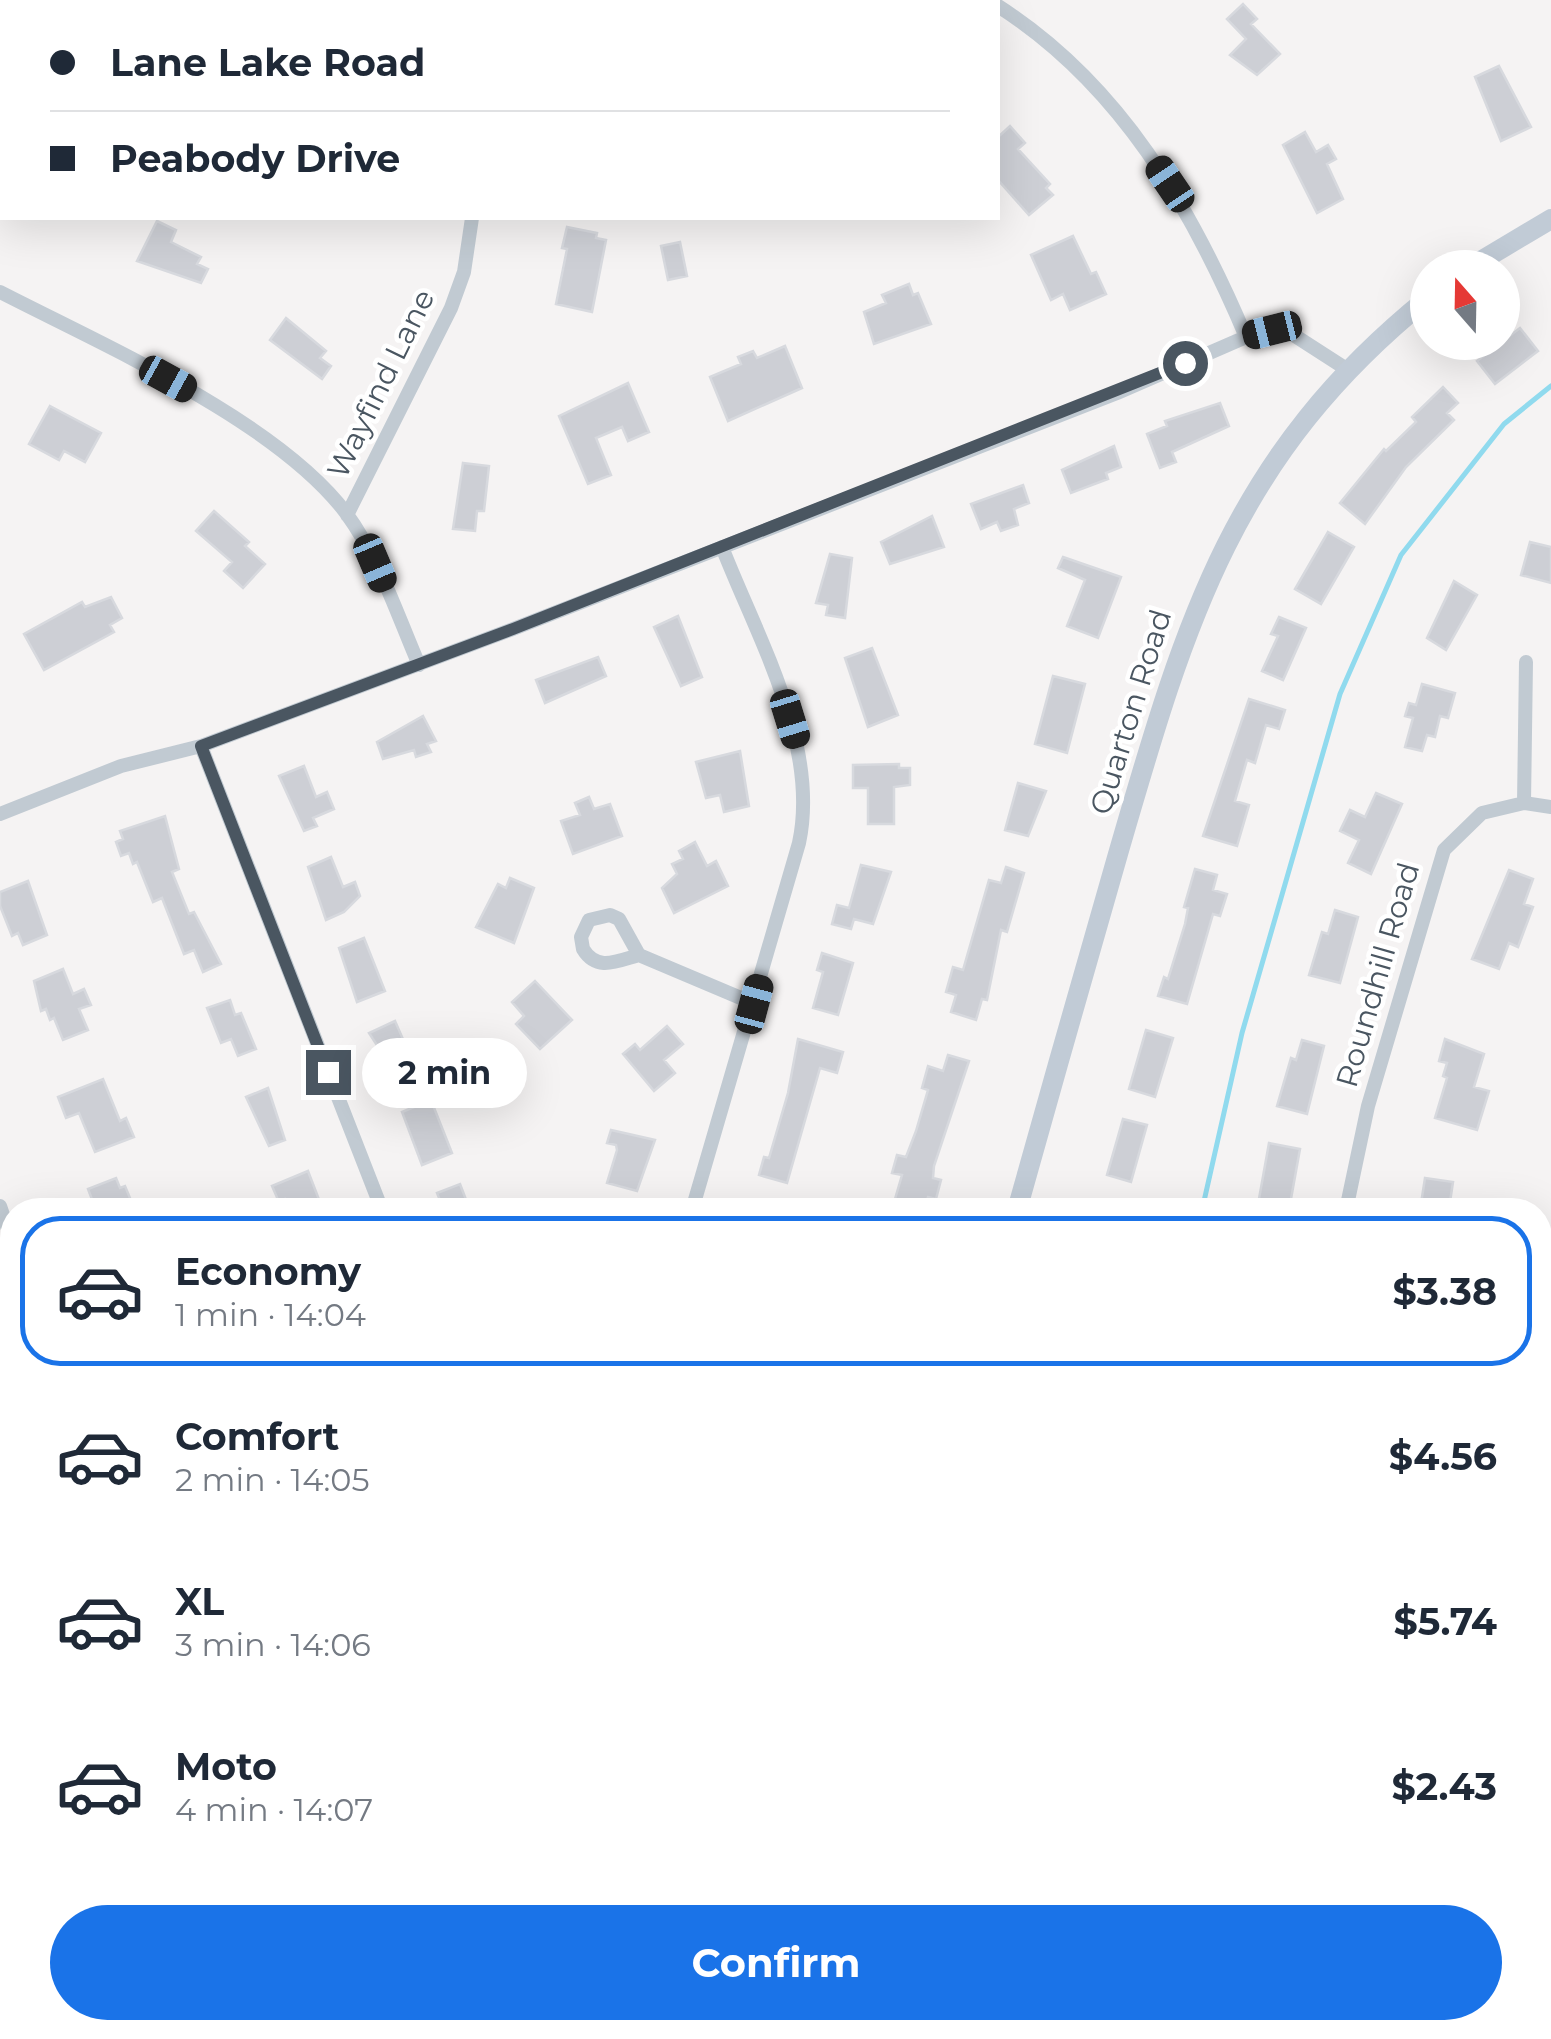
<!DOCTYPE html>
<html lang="en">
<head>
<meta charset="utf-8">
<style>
  :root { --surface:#fff; --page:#f6f6f7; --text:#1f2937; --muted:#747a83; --line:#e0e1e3; --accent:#1a73e8 }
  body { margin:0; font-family:Montserrat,sans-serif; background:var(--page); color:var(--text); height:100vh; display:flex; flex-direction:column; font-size:38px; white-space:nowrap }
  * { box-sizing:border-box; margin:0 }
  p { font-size:32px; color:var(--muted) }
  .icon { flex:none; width:55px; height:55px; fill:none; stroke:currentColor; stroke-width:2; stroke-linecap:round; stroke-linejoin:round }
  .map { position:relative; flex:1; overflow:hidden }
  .side { position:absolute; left:0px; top:1198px; width:1552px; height:842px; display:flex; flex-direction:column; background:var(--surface); border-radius:40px 40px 0 0; box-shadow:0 10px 40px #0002 }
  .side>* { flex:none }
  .top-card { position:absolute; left:0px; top:0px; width:1000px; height:220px; box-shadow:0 10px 40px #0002; display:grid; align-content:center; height:220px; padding:0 50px; background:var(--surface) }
  .needle { width:65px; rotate:340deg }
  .fabs { position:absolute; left:1410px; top:250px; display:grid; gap:20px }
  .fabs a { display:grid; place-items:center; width:110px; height:110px; border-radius:50%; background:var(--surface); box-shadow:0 10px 40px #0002; font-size:50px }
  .end { position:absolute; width:45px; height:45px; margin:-22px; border:12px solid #4a5661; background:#fff; box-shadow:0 0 0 5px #fff }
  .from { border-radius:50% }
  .bubble { position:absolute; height:70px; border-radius:35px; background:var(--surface); box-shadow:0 10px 40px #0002; font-size:32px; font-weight:700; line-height:70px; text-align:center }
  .car { position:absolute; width:30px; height:60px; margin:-30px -15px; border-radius:12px; box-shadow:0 0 8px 2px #0007; background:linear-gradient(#222 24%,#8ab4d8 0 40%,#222 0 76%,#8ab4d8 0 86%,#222 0) }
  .top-card b { display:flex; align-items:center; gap:35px; height:95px; font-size:38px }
  .top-card b+b { border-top:2px solid var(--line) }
  .top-card i { width:25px; height:25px; background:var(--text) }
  ul { padding:18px 0 0; list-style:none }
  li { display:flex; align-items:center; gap:30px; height:150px; margin:0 20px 15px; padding:0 30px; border:5px solid transparent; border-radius:40px }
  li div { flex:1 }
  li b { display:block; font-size:38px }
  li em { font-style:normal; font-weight:700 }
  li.current { border-color:var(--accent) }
  li>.icon { width:90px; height:90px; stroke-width:1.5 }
  .action { display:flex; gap:20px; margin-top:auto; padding:20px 50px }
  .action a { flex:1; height:115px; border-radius:60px; background:var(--accent); color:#fff; font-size:40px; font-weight:700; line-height:115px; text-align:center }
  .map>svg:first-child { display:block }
  .water { fill:#90daee }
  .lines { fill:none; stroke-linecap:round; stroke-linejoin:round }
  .stream { stroke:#90daee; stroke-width:5 }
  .building { fill:#cdcfd5; stroke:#d7d9de; stroke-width:2.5 }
  .street { stroke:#c1cad2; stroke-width:14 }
  .secondary { stroke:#c1cbd6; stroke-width:20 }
  .route { stroke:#4a5661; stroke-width:12 }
  .labels { text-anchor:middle; stroke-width:9; stroke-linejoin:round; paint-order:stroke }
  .street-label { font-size:30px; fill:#4a5661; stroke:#fff }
</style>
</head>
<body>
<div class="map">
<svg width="1551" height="2039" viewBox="0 0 1551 2039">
  <rect width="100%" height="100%" fill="#f5f3f3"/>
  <path class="water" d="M0,1755L12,1763V2028H241L242,2039H0Z"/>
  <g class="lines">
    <path class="stream" d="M1202,1210L1242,1033L1340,694L1401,555L1504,424L1551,386
      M724,2039L755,2028"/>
  </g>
  <path class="building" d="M1243,4L1257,19L1251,24L1280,54L1257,75L1230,55L1246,39L1227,19Z
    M1499,66L1531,127L1501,141L1475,77Z
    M1010,126L1025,143L1018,149L1050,184L1046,188L1053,195L1029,215L998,180V137Z
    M1305,132L1316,152L1328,145L1336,159L1327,164L1343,199L1317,213L1283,145Z
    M157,221L176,230L171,242L201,257L197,264L208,269L201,283L137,261Z
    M567,227L597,233L596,238L606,240L592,312L556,304L567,249L562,248Z
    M1073,236L1091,274L1096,272L1106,294L1070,310L1063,294L1051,300L1031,255Z
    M680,242L687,276L668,280L661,246Z
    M909,284L913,295L918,293L931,324L874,344L864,312L886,303L882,295Z
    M286,318L326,351L320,358L331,366L322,379L270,340Z
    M1520,328L1538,351L1495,384L1477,361Z
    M785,346L802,388L728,421L710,377L741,364L738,357L753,351L757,358Z
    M628,383L649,432L628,441L622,427L596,438L611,475L588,484L559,416Z
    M1443,387L1458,403L1447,413L1454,420L1406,467L1365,524L1340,503L1384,449L1386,451L1416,422L1412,417Z
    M1220,403L1229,426L1172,452L1176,462L1160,468L1147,434L1167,426L1165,421Z
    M50,406L101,433L85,462L64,451L59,460L29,444Z
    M1114,446L1121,467L1106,473L1108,479L1071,493L1062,470Z
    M463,463L489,466L484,511H477L475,531L453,529Z
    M1023,485L1029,503L1014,509L1018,525L1001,531L997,522L981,529L971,504Z
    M214,511L249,542L245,546L265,564L243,588L224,571L232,562L196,531Z
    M932,516L944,547L890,564L881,542Z
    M1328,532L1354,547L1321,604L1295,589Z
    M1530,542L1551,547V583L1521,575Z
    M830,554L852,558L845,618L826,615L828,605L816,603Z
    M1063,557L1121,577L1098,638L1067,626L1085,580L1058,568Z
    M1454,581L1477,595L1446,650L1427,638Z
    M111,597L122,618L110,625L114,632L44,670L24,634L82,602L85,607Z
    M678,616L702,677L681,686L654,627Z
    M1279,617L1306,628L1283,680L1262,671L1278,636L1271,634Z
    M872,648L898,715L868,727L845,658Z
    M598,657L606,676L545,703L536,680Z
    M1053,676L1085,684L1067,753L1035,744Z
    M1422,684L1455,693L1448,718L1440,716L1435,737L1427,735L1422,751L1405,747L1413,718L1405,716L1409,703L1416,705Z
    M1249,699L1285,710L1279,729L1266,725L1255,763L1247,760L1235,801L1249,805L1237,846L1203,836Z
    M423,716L436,741L427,744L431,752L416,757L414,750L383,759L377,742Z
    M740,751L749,806L724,812L720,795L706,798L696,762Z
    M899,764V768H910V785L894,787V824H868V788H853V765Z
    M304,766L316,797L327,792L334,809L313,818L317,826L304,831L279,776Z
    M1018,783L1046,791L1028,836L1005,830Z
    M1376,793L1402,804L1371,874L1348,863L1359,840L1340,831L1350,810L1365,817Z
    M589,797L594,809L610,804L622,836L573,854L561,821L580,815L575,803Z
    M165,816L179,869L172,872L189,914L194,912L221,964L203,972L194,950L184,954L162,898L153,902L137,862L133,864L129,853L121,856L116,842L123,839L120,831Z
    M695,842L707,866L716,861L728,886L674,913L662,888L677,874L672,864L683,859L679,851Z
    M331,857L343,887L355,882L360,896L344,912L326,920L308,867Z
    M861,865L891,872L873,924L854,919L851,929L832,924L837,905L849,908Z
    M1006,867L1024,873L1007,932L1001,930L987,1000L982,999L976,1020L951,1012L956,995L946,992L953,967L963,970L989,880L1001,883Z
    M1195,869L1217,875L1213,890L1227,894L1220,916L1213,914L1187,1004L1158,996L1164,977L1168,979L1185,924L1188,908L1184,907Z
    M1509,870L1533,879L1524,904L1533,907L1518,947L1509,943L1499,969L1472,959Z
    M510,878L534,888L514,943L476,927L498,884L506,888Z
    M28,881L47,935L23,945L18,933L12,936L0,906V892Z
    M1335,910L1358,917L1340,983L1309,975L1322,932L1328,934Z
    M364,938L385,991L357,1002L339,948Z
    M822,953L853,963L838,1015L813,1008L823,972L817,970Z
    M63,969L73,994L84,989L91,1005L79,1009L88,1030L63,1040L54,1018L50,1020L46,1009L41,1011L34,981Z
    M535,981L572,1020L540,1049L516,1024L524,1016L512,1002Z
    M230,1000L235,1015L241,1013L256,1049L238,1056L231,1039L221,1043L207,1008Z
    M395,1021L417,1071L399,1079L369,1033Z
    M667,1026L683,1044L664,1060L675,1073L654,1091L623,1054L635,1044L640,1050Z
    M1146,1030L1173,1038L1155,1097L1129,1089Z
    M798,1039L843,1052L837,1073L820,1068L787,1183L759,1175L764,1157L769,1158L788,1093Z
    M1445,1039L1484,1054L1474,1087L1489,1091L1477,1130L1435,1118L1447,1078L1443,1076L1447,1063L1439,1061Z
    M1302,1040L1324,1046L1307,1114L1277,1106L1291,1058L1296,1060Z
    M948,1055L969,1061L934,1166L933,1178L941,1180L936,1199L928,1197L925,1207L895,1199L902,1175L892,1173L897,1155L906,1157L916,1131L928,1090L922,1088L928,1066L943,1071Z
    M103,1079L120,1121L126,1118L134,1137L95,1152L79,1113L66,1118L58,1097Z
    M268,1088L285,1140L269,1146L246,1097Z
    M431,1100L452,1153L422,1165L402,1112Z
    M1123,1119L1147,1125L1131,1182L1107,1175Z
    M611,1130L655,1140L637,1191L607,1183L617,1150L616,1145L607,1143Z
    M1269,1143L1300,1149L1289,1210H1257Z
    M308,1171L323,1210H290L285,1199L279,1202L272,1186Z
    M116,1178L120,1188L125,1186L135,1210H96L88,1189Z
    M1425,1178L1453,1182L1450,1202L1444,1201L1442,1210H1420Z
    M460,1184L470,1210H444L437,1193Z"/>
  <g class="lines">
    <path class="street" d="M395,0L397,2
      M20,2L22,0
      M998,6C1120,84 1191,207 1246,337
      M0,28L2,25
      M0,292C103,345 277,421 346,513C379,558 397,614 419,665
      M347,515L451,308L464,272L472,218
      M201,746L382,1210
      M1524,803L1526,662
      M0,814L121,766L201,746L513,629L1117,393L1246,337L1272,330L1289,332L1348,370
      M639,955C617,961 597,972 583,949L581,937L589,920L610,915L619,919L639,955L755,1004
      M0,1206L12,1241
      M692,1210L799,843C820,745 757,637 722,547
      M1346,1210L1368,1106L1444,850L1482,813L1524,803L1551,807
      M1540,1435L1551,1430
      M1540,1743L1551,1738
      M1241,2028L1246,2039"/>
    <path class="secondary" d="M1469,268L1551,219
      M1017,1210C1050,1091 1084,973 1118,854C1185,623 1232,456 1428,298
      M388,2039L405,2028"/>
  </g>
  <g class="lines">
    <path class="route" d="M328,1072L201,746L513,629L1185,363"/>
  </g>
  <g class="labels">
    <g class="street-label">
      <text transform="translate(381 384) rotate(-64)" y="10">Wayfind Lane</text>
      <text transform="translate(1131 712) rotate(-73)" y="10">Quarton Road</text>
      <text transform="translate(1378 975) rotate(-74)" y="10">Roundhill Road</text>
    </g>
  </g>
</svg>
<div class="fabs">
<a><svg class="needle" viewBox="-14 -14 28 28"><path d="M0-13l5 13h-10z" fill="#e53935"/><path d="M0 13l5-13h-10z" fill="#747a83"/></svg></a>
</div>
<i class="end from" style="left:1185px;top:363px"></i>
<i class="end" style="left:328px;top:1072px"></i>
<div class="bubble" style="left:362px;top:1038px;width:165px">2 min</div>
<i class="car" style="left:1170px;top:184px;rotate:326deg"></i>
<i class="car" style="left:1272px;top:330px;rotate:256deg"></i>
<i class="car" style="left:168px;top:379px;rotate:119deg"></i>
<i class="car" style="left:375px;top:563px;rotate:157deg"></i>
<i class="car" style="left:790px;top:719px;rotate:163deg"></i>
<i class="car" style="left:754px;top:1004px;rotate:15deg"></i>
<div class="top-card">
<b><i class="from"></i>Lane Lake Road</b>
<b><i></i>Peabody Drive</b>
</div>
<section class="side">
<ul>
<li class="current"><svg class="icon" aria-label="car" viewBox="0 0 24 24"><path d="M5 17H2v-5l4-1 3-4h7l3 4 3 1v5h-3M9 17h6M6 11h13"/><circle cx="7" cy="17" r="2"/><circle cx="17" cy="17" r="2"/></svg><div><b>Economy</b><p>1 min · 14:04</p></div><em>$3.38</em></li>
<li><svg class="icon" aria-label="car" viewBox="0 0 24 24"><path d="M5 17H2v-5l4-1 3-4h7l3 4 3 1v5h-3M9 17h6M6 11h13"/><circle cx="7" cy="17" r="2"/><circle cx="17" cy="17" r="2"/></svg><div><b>Comfort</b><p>2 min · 14:05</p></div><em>$4.56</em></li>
<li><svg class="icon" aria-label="car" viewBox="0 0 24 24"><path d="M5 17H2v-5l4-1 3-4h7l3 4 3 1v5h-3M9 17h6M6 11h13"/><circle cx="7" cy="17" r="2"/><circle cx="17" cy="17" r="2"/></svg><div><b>XL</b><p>3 min · 14:06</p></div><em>$5.74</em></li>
<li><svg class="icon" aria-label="car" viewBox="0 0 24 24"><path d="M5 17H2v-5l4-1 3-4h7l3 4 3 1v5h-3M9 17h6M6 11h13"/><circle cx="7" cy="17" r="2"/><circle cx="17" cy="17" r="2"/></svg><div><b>Moto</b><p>4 min · 14:07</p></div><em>$2.43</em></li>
</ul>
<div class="action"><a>Confirm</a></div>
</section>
</div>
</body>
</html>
